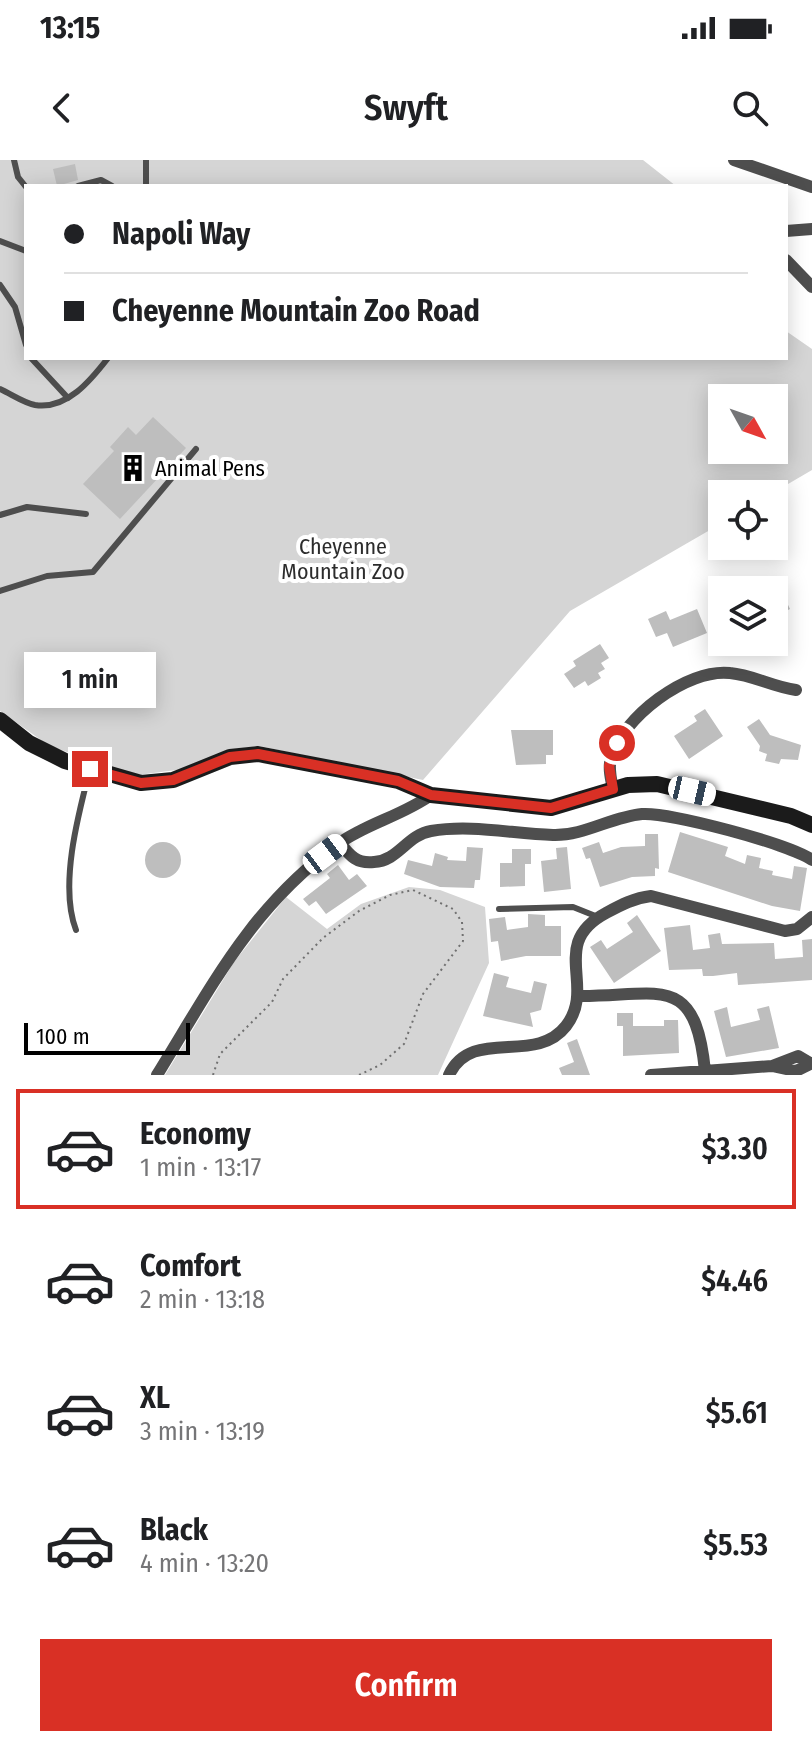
<!DOCTYPE html>
<html lang="en">
<head>
<meta charset="utf-8">
<style>
  :root { --surface:#fff; --page:#f2f2f2; --text:#202124; --muted:#757577; --line:#e0e0e0; --accent:#d93025 }
  body { margin:0; font-family:"Fira Sans Condensed",sans-serif; background:var(--page); color:var(--text); height:100vh; display:flex; flex-direction:column; font-size:30px; white-space:nowrap }
  * { box-sizing:border-box; margin:0 }
  p { font-size:26px; color:var(--muted) }
  .icon { flex:none; width:44px; height:44px; fill:none; stroke:currentColor; stroke-width:2; stroke-linecap:round; stroke-linejoin:round }
  .map { position:relative; height:915px; overflow:hidden }
  .side { display:flex; flex-direction:column; background:var(--surface); flex:1 }
  .side>* { flex:none }
  .banner { position:absolute; left:24px; top:24px; width:764px; height:176px; border-radius:0px; box-shadow:0 4px 20px #0003; display:grid; align-content:center; height:176px; padding:0 40px; background:var(--surface) }
  .needle { width:52px; rotate:130deg }
  .fabs { position:absolute; left:708px; top:224px; display:grid; gap:16px }
  .fabs a { display:grid; place-items:center; width:80px; height:80px; border-radius:0px; background:var(--surface); box-shadow:0 4px 20px #0003; font-size:40px }
  .scale { position:absolute; left:24px; bottom:20px; width:166px; box-sizing:border-box; padding-left:8px; border:4px solid #000; border-top:0; font-size:22px; line-height:28px; white-space:nowrap; color:#000; -webkit-text-stroke:6px #fff; paint-order:stroke }
  .end { position:absolute; width:36px; height:36px; margin:-18px; border:10px solid #d93025; background:#fff; box-shadow:0 0 0 4px #fff }
  .from { border-radius:50% }
  .bubble { position:absolute; height:56px; border-radius:0px; background:var(--surface); box-shadow:0 4px 20px #0003; font-size:26px; font-weight:600; line-height:56px; text-align:center }
  .car { position:absolute; width:24px; height:48px; margin:-24px -12px; border-radius:10px; box-shadow:0 0 6px 2px #0007; background:linear-gradient(#fff 24%,#345 0 40%,#fff 0 76%,#345 0 86%,#fff 0) }
  .banner b { display:flex; align-items:center; gap:28px; height:76px; font-size:30px }
  .banner b+b { border-top:2px solid var(--line) }
  .banner i { width:20px; height:20px; background:var(--text) }
  ul { padding:14px 0 0; list-style:none }
  li { display:flex; align-items:center; gap:24px; height:120px; margin:0 16px 12px; padding:0 24px; border:4px solid transparent; border-radius:0px }
  li div { flex:1 }
  li b { display:block; font-size:30px }
  li em { font-style:normal; font-weight:600 }
  li.selected { border-color:var(--accent) }
  li>.icon { width:72px; height:72px; stroke-width:1.5 }
  .button { display:flex; gap:16px; margin-top:auto; padding:16px 40px }
  .button a { flex:1; height:92px; border-radius:0px; background:var(--accent); color:#fff; font-size:32px; font-weight:600; line-height:92px; text-align:center }
  .status { display:flex; justify-content:space-between; align-items:center; height:56px; padding:0 40px; background:var(--surface); direction:ltr }
  .status svg { height:22px; fill:currentColor }
  header { display:flex; justify-content:space-between; align-items:center; height:104px; padding:0 40px; background:var(--surface); font-size:36px; font-weight:600 }
  .map>svg:first-child { display:block }
  .green { fill:#d5d5d5; fill-rule:evenodd }
  .building { fill:#bebebe }
  .lines { fill:none; stroke-linecap:round; stroke-linejoin:round }
  .path { stroke:#707070; stroke-width:2; stroke-dasharray:2 4; stroke-linecap:butt }
  .lane { stroke:#4e4e4e; stroke-width:6 }
  .street { stroke:#4e4e4e; stroke-width:12 }
  .secondary { stroke:#1b1b1b; stroke-width:16 }
  .route { stroke:#d93025; stroke-width:10 }
  .labels { text-anchor:middle; stroke-width:8; stroke-linejoin:round; paint-order:stroke }
  .poi-label { font-size:22px; fill:#000; stroke:#fff; text-anchor:start }
  .park-label { font-size:22px; fill:#2c2c2c; stroke:#fff }
</style>
</head>
<body>
<div class="status"><b>13:15</b><svg viewBox="0 0 49 12"><path d="M0 12V9h3v3zM5 12V6h3v6zM10 12V3h3v9zM15 12V0h3v12zM26 1h20v11H26zM47 4h2v5h-2z"/></svg></div>
<header><svg class="icon" aria-label="back" viewBox="0 0 24 24"><path d="M15 5l-7 7 7 7"/></svg>Swyft<svg class="icon" aria-label="search" viewBox="0 0 24 24"><circle cx="10" cy="10" r="6"/><path d="M15 15l6 6"/></svg></header>
<div class="map">
<svg width="812" height="915" viewBox="0 0 812 915">
  <rect width="100%" height="100%" fill="#fff"/>
  <path class="green" d="M0,0H643L676,26H26V198H786V171L812,189V310L771,334H722V363L570,451L423,620L259,586L227,590L184,609L138,615L115,610L48,585L0,551ZM722,238H774V290H722Z
    M409,727L440,730L485,747L489,803L438,915H165L234,802L286,737L327,769L361,744Z"/>
  <path class="building" d="M75,4L78,20L57,26L53,9Z
    M153,257L186,288L120,359L83,324L114,291L110,287L128,267L136,275Z
    M774,416L790,449L774,457Z
    M697,449L707,473L673,487L667,473L656,477L648,459L666,451L670,460Z
    M600,484L609,498L601,503L605,509L598,513L601,518L588,526L585,521L574,528L564,514L576,506L573,501Z
    M705,549L723,576L689,599L674,576L697,561L694,556Z
    M759,559L770,575L801,585L798,600L781,599L779,604L765,601L767,594L759,591L760,586L747,567Z
    M511,570H553V595H546V604L516,605Z
    M680,672L728,687L725,696L745,704L747,695L761,698L759,708L773,711L772,715L792,719L794,706L807,708L800,751L772,746L668,712Z
    M645,674H658L659,709L655,708V716L632,717L600,727L590,698L586,699L582,688L599,682L603,693L621,687L645,686Z
    M145 700a18 18 0 1 1 36 0a18 18 0 1 1-36 0Z
    M467,687L483,688L480,720H475L474,728L440,727L404,714L408,700L432,706L435,693L448,697L447,700L466,701Z
    M567,687L571,729L544,732L541,701L557,699L556,688Z
    M512,689H531V704H525V726L500,727V703H512Z
    M338,705L349,720L357,714L367,726L326,754L316,741L309,746L303,739L330,718L327,714Z
    M528,754L545,755V766H561V796H526L501,801L498,781L491,782L489,759L505,757L507,770L528,767Z
    M637,755L661,791L614,823L590,787L601,780L607,789L633,772L627,763Z
    M690,765L693,790L710,788L708,775L720,773L722,784L774,783L775,799L803,797L802,780L812,779V820L738,825L737,813L713,816H703L702,809L669,810L664,768Z
    M494,813L509,817L506,827L531,833L534,821L547,824L541,850L530,853L533,867L483,856Z
    M769,846L779,888L726,897L714,851L727,847L731,867L760,860L757,849Z
    M617,853H633V866H664V860H678L679,893L623,896V866H617Z
    M577,879L590,915H562L559,908L574,902L567,883Z"/>
  <g class="lines">
    <path class="path" d="M213,915L220,894L272,842L283,819L323,778L359,751L390,735L413,730L453,749L462,762L463,781L423,834L404,884L380,905L359,915"/>
    <path class="lane" d="M14,0L18,17L26,27
      M78,26L101,20L112,26
      M146,26V0
      M0,81L26,91
      M0,125L15,147L26,185
      M31,198L68,238
      M0,229C11,234 24,243 35,245C67,250 91,220 108,198
      M0,355L27,347L86,354
      M0,431L47,416L93,412L196,289
      M499,749L573,747L598,757
      M76,770C59,726 78,655 90,609"/>
    <path class="street" d="M734,0L812,27
      M786,71L812,69
      M786,100L812,127
      M613,629C611,619 608,608 611,598C622,558 687,508 730,513C753,515 773,527 796,530
      M340,683C350,696 357,704 374,702C398,701 407,675 431,671C472,664 513,674 553,675C584,676 611,657 642,654C669,652 790,684 812,700
      M578,836C658,837 695,810 705,911
      M772,906L798,896L810,903
      M157,915C212,826 251,747 338,684C367,663 402,656 431,635
      M449,915C472,866 535,906 566,866C597,826 548,784 606,753C621,745 634,738 651,736L785,771L797,769L812,757
      M651,915L772,906L796,911L812,903"/>
    <path class="secondary" d="M0,560L29,583L65,601L141,623L173,620L230,597L258,594L398,621L431,635L551,648L628,625L657,624L791,656L812,665"/>
  </g>
  <g class="lines">
    <path class="route" d="M90,609L141,623L173,620L230,597L258,594L398,621L431,635L551,648L613,629L609,606L617,583"/>
  </g>
  <defs>
    <g id="building-bare" transform="scale(2.16)"><path d="M-4-6H4V6H1V3H-1V6H-4ZM-2.5-4.3h1.7v1.8h-1.7ZM.8-4.3h1.7v1.8H.8ZM-2.5-1h1.7V.8h-1.7ZM.8-1h1.7V.8H.8Z" fill="#000" stroke="#fff" stroke-width="2.5" paint-order="stroke"/></g>
  </defs>
  <g fill-rule="evenodd">
    <use href="#building-bare" x="133" y="308"/>
  </g>
  <g class="labels">
    <g class="poi-label">
      <text x="155" y="316">Animal Pens</text>
    </g>
    <g class="park-label">
      <text x="343" y="394">Cheyenne<tspan x="343" dy="25">Mountain Zoo</tspan></text>
    </g>
  </g>
</svg>
<div class="fabs">
<a><svg class="needle" viewBox="-14 -14 28 28"><path d="M0-13l5 13h-10z" fill="#e53935"/><path d="M0 13l5-13h-10z" fill="#757577"/></svg></a>
<a><svg class="icon" aria-label="locate" viewBox="0 0 24 24"><circle cx="12" cy="12" r="6"/><path d="M12 2v4M12 18v4M2 12h4M18 12h4"/></svg></a>
<a><svg class="icon" aria-label="layers" viewBox="0 0 24 24"><path d="M12 4l9 5-9 5-9-5zM3 14l9 5 9-5"/></svg></a>
</div>
<div class="scale">100 m</div>
<i class="end from" style="left:617px;top:583px"></i>
<i class="end" style="left:90px;top:609px"></i>
<div class="bubble" style="left:24px;top:492px;width:132px">1 min</div>
<i class="car" style="left:692px;top:631px;rotate:103deg"></i>
<i class="car" style="left:325px;top:694px;rotate:53deg"></i>
<div class="banner">
<b><i class="from"></i>Napoli Way</b>
<b><i></i>Cheyenne Mountain Zoo Road</b>
</div>
</div>
<section class="side">
<ul>
<li class="selected"><svg class="icon" aria-label="car" viewBox="0 0 24 24"><path d="M5 17H2v-5l4-1 3-4h7l3 4 3 1v5h-3M9 17h6M6 11h13"/><circle cx="7" cy="17" r="2"/><circle cx="17" cy="17" r="2"/></svg><div><b>Economy</b><p>1 min · 13:17</p></div><em>$3.30</em></li>
<li><svg class="icon" aria-label="car" viewBox="0 0 24 24"><path d="M5 17H2v-5l4-1 3-4h7l3 4 3 1v5h-3M9 17h6M6 11h13"/><circle cx="7" cy="17" r="2"/><circle cx="17" cy="17" r="2"/></svg><div><b>Comfort</b><p>2 min · 13:18</p></div><em>$4.46</em></li>
<li><svg class="icon" aria-label="car" viewBox="0 0 24 24"><path d="M5 17H2v-5l4-1 3-4h7l3 4 3 1v5h-3M9 17h6M6 11h13"/><circle cx="7" cy="17" r="2"/><circle cx="17" cy="17" r="2"/></svg><div><b>XL</b><p>3 min · 13:19</p></div><em>$5.61</em></li>
<li><svg class="icon" aria-label="car" viewBox="0 0 24 24"><path d="M5 17H2v-5l4-1 3-4h7l3 4 3 1v5h-3M9 17h6M6 11h13"/><circle cx="7" cy="17" r="2"/><circle cx="17" cy="17" r="2"/></svg><div><b>Black</b><p>4 min · 13:20</p></div><em>$5.53</em></li>
</ul>
<div class="button"><a>Confirm</a></div>
</section>
</body>
</html>
